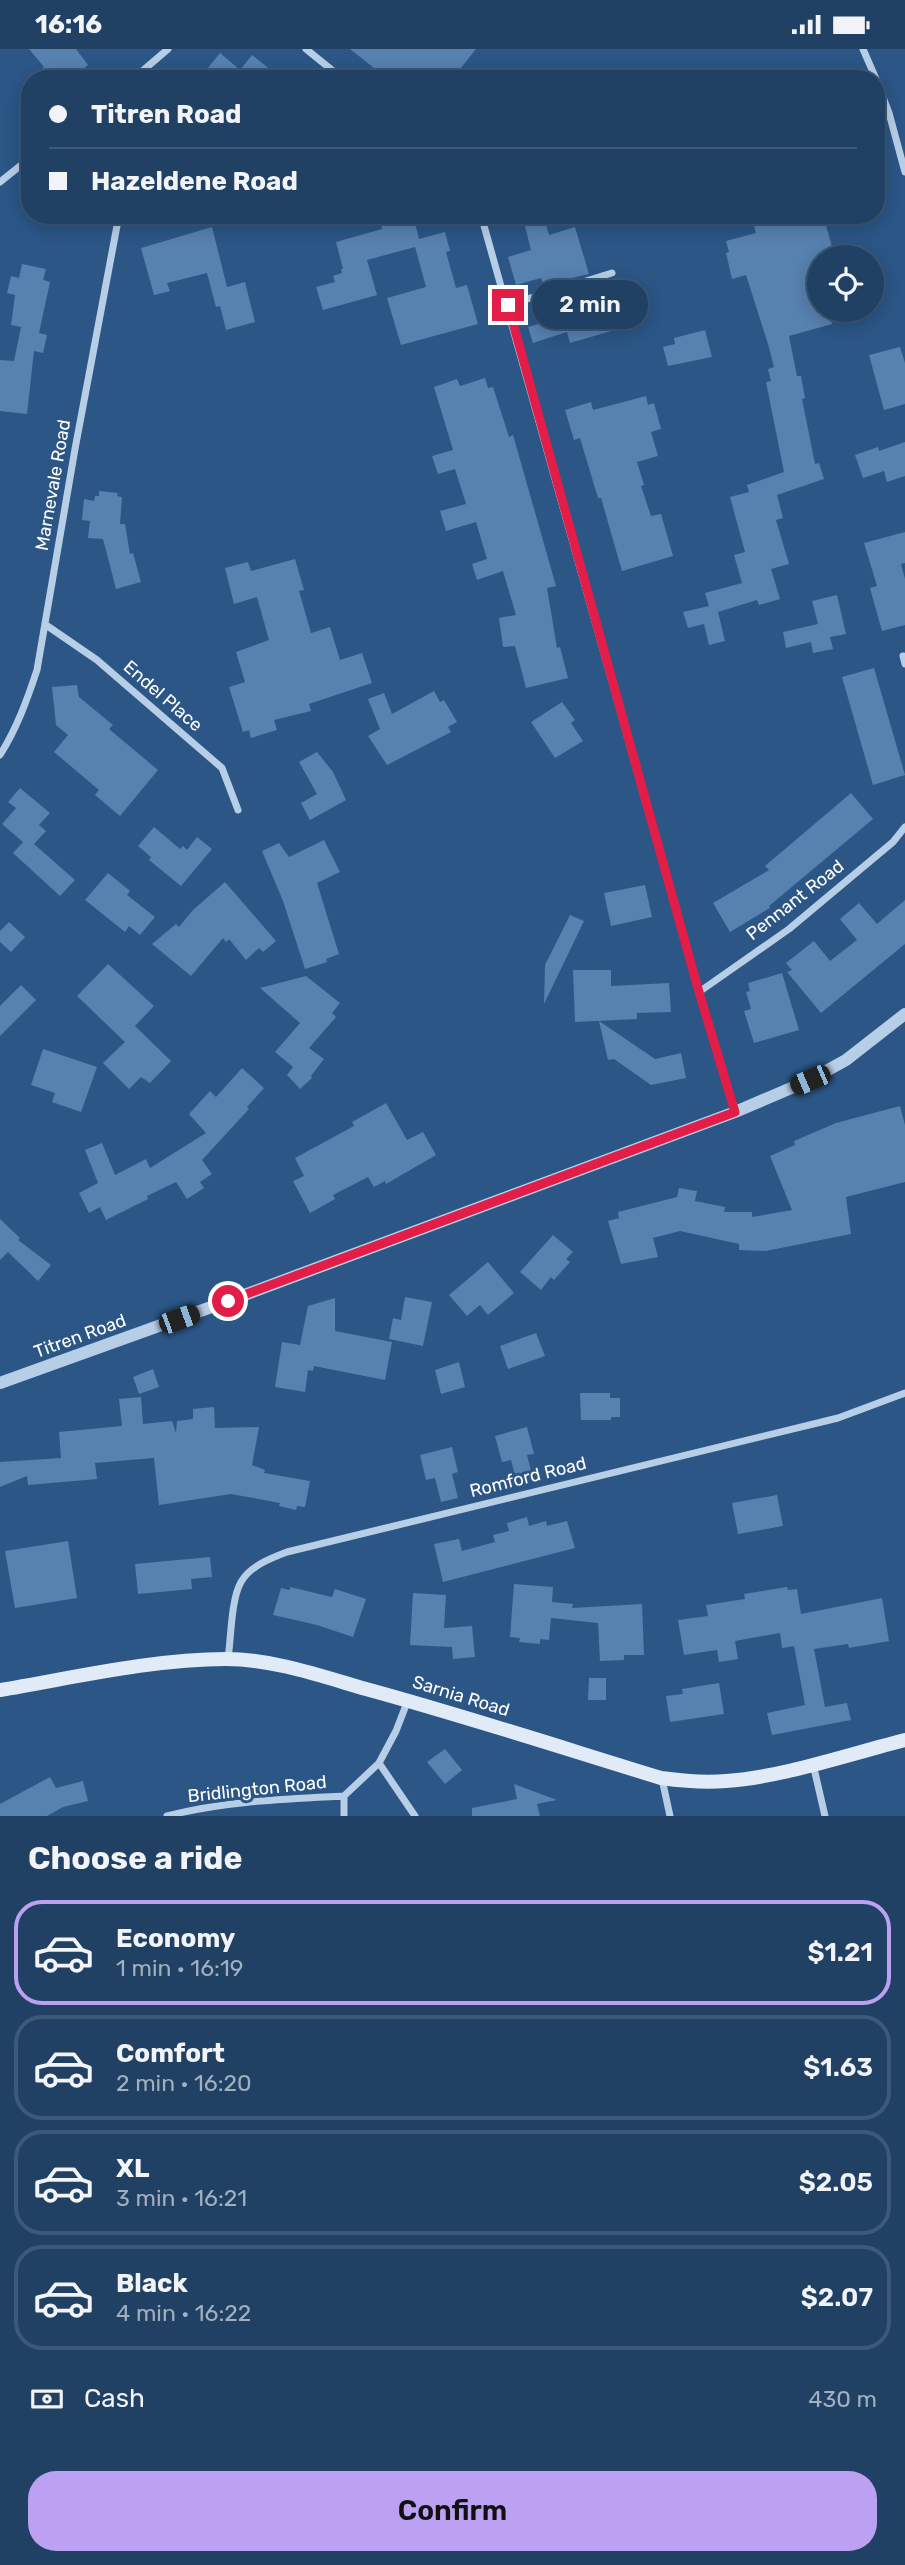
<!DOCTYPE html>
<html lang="en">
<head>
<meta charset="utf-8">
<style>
  :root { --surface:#204064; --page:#2d4b6d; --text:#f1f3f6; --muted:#a2afbf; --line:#3d5978; --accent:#bca0f2 }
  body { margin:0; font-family:Rubik,sans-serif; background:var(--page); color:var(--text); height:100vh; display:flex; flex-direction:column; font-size:26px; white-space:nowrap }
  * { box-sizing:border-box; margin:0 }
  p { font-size:23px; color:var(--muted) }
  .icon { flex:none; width:38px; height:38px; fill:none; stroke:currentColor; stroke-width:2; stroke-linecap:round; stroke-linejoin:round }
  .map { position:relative; height:1767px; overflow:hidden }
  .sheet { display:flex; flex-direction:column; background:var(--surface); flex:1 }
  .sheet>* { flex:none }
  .hud { position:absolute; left:21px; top:21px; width:864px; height:154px; border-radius:28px; box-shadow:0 4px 18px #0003,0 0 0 2px var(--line); display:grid; align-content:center; height:154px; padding:0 28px; background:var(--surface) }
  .buttons { position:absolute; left:807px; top:196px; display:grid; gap:14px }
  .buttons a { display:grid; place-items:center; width:77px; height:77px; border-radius:50%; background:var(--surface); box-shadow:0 4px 18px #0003,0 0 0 2px var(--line); font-size:35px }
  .end { position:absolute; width:32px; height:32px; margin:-16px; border:9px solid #e11d48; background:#fff; box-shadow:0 0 0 4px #fff }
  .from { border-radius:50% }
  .bubble { position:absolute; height:49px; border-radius:24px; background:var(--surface); box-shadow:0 4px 18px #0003,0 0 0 2px var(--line); font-size:23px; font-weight:600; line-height:49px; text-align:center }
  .car { position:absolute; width:21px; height:42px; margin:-21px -10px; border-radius:9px; box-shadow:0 0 5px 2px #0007; background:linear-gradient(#222 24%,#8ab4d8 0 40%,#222 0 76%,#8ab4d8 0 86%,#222 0) }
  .hud b { display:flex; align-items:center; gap:24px; height:66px; font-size:26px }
  .hud b+b { border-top:2px solid var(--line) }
  .hud i { width:18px; height:18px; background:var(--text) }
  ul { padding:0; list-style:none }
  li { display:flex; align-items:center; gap:21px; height:105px; margin:0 14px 10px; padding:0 14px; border:4px solid var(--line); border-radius:28px }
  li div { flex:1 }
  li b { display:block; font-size:26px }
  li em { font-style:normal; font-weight:600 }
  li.current { border-color:var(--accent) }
  li>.icon { width:63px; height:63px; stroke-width:1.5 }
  h2 { padding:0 28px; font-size:32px; line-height:84px }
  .pay { display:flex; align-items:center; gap:18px; height:77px; padding:0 28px; font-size:26px }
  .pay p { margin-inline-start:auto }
  .button { display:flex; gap:14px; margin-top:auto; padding:14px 28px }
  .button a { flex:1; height:80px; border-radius:28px; background:var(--accent); color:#111; font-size:28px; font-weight:600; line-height:80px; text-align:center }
  .status { display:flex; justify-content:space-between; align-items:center; height:49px; padding:0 35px; background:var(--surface); direction:ltr }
  .status svg { height:19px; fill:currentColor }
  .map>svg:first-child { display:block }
  .building { fill:#5781af }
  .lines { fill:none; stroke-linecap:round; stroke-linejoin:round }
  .minor { stroke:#b7cee7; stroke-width:7 }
  .tertiary { stroke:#b7cee7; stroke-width:12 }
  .secondary { stroke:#e0ebf7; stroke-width:14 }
  .route { stroke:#e11d48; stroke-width:9 }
  .labels { text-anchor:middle; stroke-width:6; stroke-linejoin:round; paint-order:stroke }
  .street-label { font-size:18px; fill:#fff; stroke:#2b5686 }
</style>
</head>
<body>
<div class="status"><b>16:16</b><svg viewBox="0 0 49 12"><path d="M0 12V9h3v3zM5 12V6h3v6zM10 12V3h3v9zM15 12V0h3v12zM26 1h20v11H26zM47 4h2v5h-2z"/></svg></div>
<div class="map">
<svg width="905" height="1767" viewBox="0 0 905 1767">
  <rect width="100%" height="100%" fill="#2b5686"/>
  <path class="building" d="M29,0H76L88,16L71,30H30L44,18Z
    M350,0H476L452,30H388Z
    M220,4L240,21L252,6L282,30H199Z
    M379,166H413L419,190L445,183L450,202L446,203L456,239L467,236L478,275L401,296L387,249L426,238L415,198L367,211L377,246L323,261L316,238L335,233L333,227L342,224L341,220H343L336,193L382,180Z
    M522,166H543L549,186L575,178L589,225L543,236L541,229L516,236L508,208L531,201Z
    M751,166H823L835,208H819V261H828L832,275L789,287L797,327H801L805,349L802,350L815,415L819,414L824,430L777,446L783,469L776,471L789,515L771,520L780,550L759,556L757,551L718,563L725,592L709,596L704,575L688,579L683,563L709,557L705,544L742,534L734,506L745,503L730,448L749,443L747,436L784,423L766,333L771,332L768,320L774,318L768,295L746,226L732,230L726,204L729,203L726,192L756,184Z
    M212,178L227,238L245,233L255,273L226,281L220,257L216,258L207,224L167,234L170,242L154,246L141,199Z
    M22,215L46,220L43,231L50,233L39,284L47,286L43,304L34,302L27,365L0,362V311L14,312L21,278L11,276L15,246L7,244L11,227L19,229Z
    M592,237L595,246L604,243L615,281L570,294L567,283L533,294L528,278L574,265L568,244Z
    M705,281L712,308L668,317L663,298L675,295L674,289Z
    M900,298L905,314V355L884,361L869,306Z
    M485,329L488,339L493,338L509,388L513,386L556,537L547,539L557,599L560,598L568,629L526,639L515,597L503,598L499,569L516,566L503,522L477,531L472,515L487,510L476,473L446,482L440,462L466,455L455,420L438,425L432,407L453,401L434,338L457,330L460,337Z
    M646,347L648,356L654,354L661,380L651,383L658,407L637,413L644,436L641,437L651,467L661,465L673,507L622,522L601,449H598L580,389L574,391L565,361L591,353L593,361Z
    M905,393V427L887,433L884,422L863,429L855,406L878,398L879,402Z
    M99,442L118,444L117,447L122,448L120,475H125L130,505L133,504L141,533L116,540L103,490L88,489L90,472L82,471L84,450L94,452L95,447H99Z
    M905,483V514L901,515L905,530V576L882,582L870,539L877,537L864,494Z
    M295,510L304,541L299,542L311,584L330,578L340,611L362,604L372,634L309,655L311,662L274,671L277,681L251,689L249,681L243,683L229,638L245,633L236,603L269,591L257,548L234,555L225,519L248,513L251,522Z
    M837,546L846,585L830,588L833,600L813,604L811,593L786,599L783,583L818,575L812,552Z
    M874,619L905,726L873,736L842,628Z
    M77,636L79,648L113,676L109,680L158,721L120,767L95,746L99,741L54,703L68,686L56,676L52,638Z
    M434,642L440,653L444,651L457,673L448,678L451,683L387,716L368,687L380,680L368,650L384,644L392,665Z
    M562,653L575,671L571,674L583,692L555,709L531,673Z
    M317,703L333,723L346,751L310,771L301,754L317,745L299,713Z
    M20,739L50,764L39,776L46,782L34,795L75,831L60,847L13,804L23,793L2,775L16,759L8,753Z
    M851,744L873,770L769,857L770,859L730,883L713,854L769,821L765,817Z
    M154,778L180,800L183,797L187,801L197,788L212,800L181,837L149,811L151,808L138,797Z
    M324,791L340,823L317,834L339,905L326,910L327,913L305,920L283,852L262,802L279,794L289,808Z
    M108,824L130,842L127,846L155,868L140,886L129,877L125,883L85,851Z
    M225,833L276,892L263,903L259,899L246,911L229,890L226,893L223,889L191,927L152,895L176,875L179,878L193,861Z
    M645,836L652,868L611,877L604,844Z
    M905,851V895L821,964L787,923L792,921L786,914L814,892L830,912L857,891L840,870L859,854L877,875Z
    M570,866L584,872L544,955L545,916Z
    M9,873L25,888L11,903L0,893V882Z
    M108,915L154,957L135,977L171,1012L150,1034L141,1028L129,1040L103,1014L125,993L77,947Z
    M573,921H611V937L669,934L671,963L637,964V970L575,973Z
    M782,924L799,981L754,994L744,962L751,960L746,943L750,942L748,934Z
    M306,927L340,954L332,964L336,968L309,999L324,1010L311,1027L312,1029L300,1040L287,1026L293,1018L275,1003L300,974L260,939Z
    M21,936L36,951L0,987V957Z
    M599,972L655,1010L681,1004L686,1029L651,1036L614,1010L608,1011Z
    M43,1000L97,1018L81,1063L52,1053L55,1044L31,1036Z
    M242,1019L264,1039L247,1058L249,1060L202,1111L212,1125L200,1133L204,1139L187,1150L176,1133L147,1147L148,1150L106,1171L100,1158L89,1164L79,1144L98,1134L85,1101L102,1094L115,1126L146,1110L150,1119L206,1084L189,1065L210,1042L216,1048Z
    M386,1054L407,1091L423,1083L436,1106L386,1135L385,1132L374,1138L368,1128L333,1146L335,1150L310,1164L293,1132L304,1127L295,1109L354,1077L352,1073Z
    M900,1057L905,1076V1133L846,1148L851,1185L766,1202L739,1201V1195L680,1182L653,1189L658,1208L621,1215L608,1172L619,1169L618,1163L677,1148L679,1139L697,1142L695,1152L725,1158L724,1163H752V1168L792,1161L770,1107L795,1096L794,1092L836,1074Z
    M0,1170L20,1189L18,1191L51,1216L38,1232L8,1203L0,1211Z
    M553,1186L573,1203L566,1210L570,1213L554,1231L551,1228L541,1241L520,1223Z
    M488,1213L514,1244L488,1266L480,1256L467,1267L449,1246Z
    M405,1248L432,1253L423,1297L389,1290L393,1269L401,1271Z
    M335,1249V1282L392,1293L385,1331L314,1317L313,1322L308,1321L305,1343L275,1338L282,1293L300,1296L308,1257Z
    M536,1284L545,1307L508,1320L500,1297Z
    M459,1313L465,1338L441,1345L435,1321Z
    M153,1320L159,1338L139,1345L133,1328Z
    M580,1344H610V1349H620V1368H611V1371H581Z
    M141,1348L143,1375L172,1372L176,1384L177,1372L193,1370V1360L214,1358L215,1379L259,1378L252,1416L265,1421L264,1424L310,1432L305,1458L297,1457L296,1461L279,1457L280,1454L231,1445L159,1456L154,1409L95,1414L97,1430L28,1436L27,1427L0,1438V1413L61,1409L59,1383L122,1377L119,1350Z
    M527,1378L534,1405L527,1406L533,1430L517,1434L511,1411L502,1413L495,1387Z
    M452,1398L458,1423L452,1425L458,1449L441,1453L435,1429L426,1431L420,1406Z
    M777,1446L783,1477L738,1485L732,1454Z
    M527,1468L529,1477L546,1472L547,1477L567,1472L575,1499L443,1533L434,1495L459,1490L462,1502L495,1493L493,1486L509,1482L507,1474Z
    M68,1492L77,1549L15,1559L5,1502Z
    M210,1508L212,1528L191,1530L192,1540L138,1545L135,1515Z
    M514,1535L553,1538L552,1553L573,1555L572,1559L642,1555L644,1606H624V1611L600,1612L598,1574L551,1569L549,1591L540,1590V1595L519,1593L520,1589L510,1588Z
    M290,1538L332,1548L335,1540L366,1550L353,1588L317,1576L273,1566L281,1539L290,1541Z
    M787,1538L788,1541L797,1540L801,1565L882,1549L889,1592L849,1599L848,1595L814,1600L825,1658L847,1654L851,1671L772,1686L767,1664L805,1656L794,1597L782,1599L780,1584L735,1592L738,1610L719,1613L717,1601L684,1606L678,1571L708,1567L706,1556L745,1550L744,1545Z
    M413,1544L446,1546L444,1579L472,1577L475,1608L453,1610L452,1598L410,1596Z
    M589,1629H606V1651H588Z
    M719,1634L724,1665L670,1673L666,1647L683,1645L682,1640Z
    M445,1700L462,1721L445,1735L427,1713Z
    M50,1728L56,1739L83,1732L88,1752L63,1758L47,1767H0V1755Z
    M514,1735L557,1751L537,1755L540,1767H472V1759L517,1750Z"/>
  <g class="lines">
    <path class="minor" d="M306,0L343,30
      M863,0L876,30
      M133,30L168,0
      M877,32L889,64L905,123
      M0,133L30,109
      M481,166L699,943L735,1063
      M508,256L612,224
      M46,576L97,611L222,719L238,761
      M903,607L905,615
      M0,706C17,679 27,651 37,621L75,400L119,166
      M699,943L789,880L893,793L905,778
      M228,1610C231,1590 231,1550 241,1533C250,1517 271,1509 287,1503L838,1369L905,1344
      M379,1714L415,1767
      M813,1715L825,1767
      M662,1730L670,1767
      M344,1747V1767
      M167,1767C224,1752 285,1750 344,1747L379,1714L396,1682L408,1651"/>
    <path class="tertiary" d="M0,1334L228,1252L735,1063L810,1031L846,1011L905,965"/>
    <path class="secondary" d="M0,1641C72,1629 153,1610 226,1610C273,1610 321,1627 366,1640C465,1667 563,1699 661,1729C683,1732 704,1734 726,1732C783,1728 849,1705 905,1691"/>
  </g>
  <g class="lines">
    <path class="route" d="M228,1252L735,1063L699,943L508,256"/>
  </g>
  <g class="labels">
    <g class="street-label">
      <text transform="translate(53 436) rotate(-80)" y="6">Marnevale Road</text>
      <text transform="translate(163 647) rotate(41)" y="6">Endel Place</text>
      <text transform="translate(795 851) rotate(-38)" y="6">Pennant Road</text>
      <text transform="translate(80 1287) rotate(-20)" y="6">Titren Road</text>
      <text transform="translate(528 1428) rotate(-14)" y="6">Romford Road</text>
      <text transform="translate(461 1647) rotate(17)" y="6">Sarnia Road</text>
      <text transform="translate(257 1740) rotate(-6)" y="6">Bridlington Road</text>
    </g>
  </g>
</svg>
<div class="buttons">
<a><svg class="icon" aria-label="locate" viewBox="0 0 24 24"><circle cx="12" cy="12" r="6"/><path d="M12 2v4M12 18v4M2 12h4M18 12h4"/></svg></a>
</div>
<i class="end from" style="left:228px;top:1252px"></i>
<i class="end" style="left:508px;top:256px"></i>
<div class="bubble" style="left:532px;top:231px;width:116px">2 min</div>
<i class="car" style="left:810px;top:1031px;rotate:247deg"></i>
<i class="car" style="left:179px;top:1270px;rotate:70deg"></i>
<div class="hud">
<b><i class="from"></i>Titren Road</b>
<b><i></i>Hazeldene Road</b>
</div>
</div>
<section class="sheet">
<h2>Choose a ride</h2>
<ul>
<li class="current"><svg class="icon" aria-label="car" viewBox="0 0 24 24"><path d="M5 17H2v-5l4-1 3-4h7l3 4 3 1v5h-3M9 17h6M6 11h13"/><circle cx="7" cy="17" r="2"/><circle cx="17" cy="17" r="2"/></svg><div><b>Economy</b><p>1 min · 16:19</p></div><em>$1.21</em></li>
<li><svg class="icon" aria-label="car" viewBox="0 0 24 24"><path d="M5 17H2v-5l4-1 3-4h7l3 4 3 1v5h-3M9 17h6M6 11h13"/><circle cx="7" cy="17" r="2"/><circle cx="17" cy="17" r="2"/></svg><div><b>Comfort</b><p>2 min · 16:20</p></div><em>$1.63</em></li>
<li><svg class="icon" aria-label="car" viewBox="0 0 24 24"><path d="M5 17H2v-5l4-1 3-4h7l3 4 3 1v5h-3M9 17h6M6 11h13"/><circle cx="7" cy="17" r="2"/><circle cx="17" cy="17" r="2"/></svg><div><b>XL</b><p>3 min · 16:21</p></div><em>$2.05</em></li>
<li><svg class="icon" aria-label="car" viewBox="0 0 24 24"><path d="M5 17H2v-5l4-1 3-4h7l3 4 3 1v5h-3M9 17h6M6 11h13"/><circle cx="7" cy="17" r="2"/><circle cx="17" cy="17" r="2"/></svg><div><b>Black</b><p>4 min · 16:22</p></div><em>$2.07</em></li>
</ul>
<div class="pay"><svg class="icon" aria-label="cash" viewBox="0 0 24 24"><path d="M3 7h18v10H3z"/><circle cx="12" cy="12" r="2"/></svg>Cash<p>430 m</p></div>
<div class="button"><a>Confirm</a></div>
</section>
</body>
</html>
